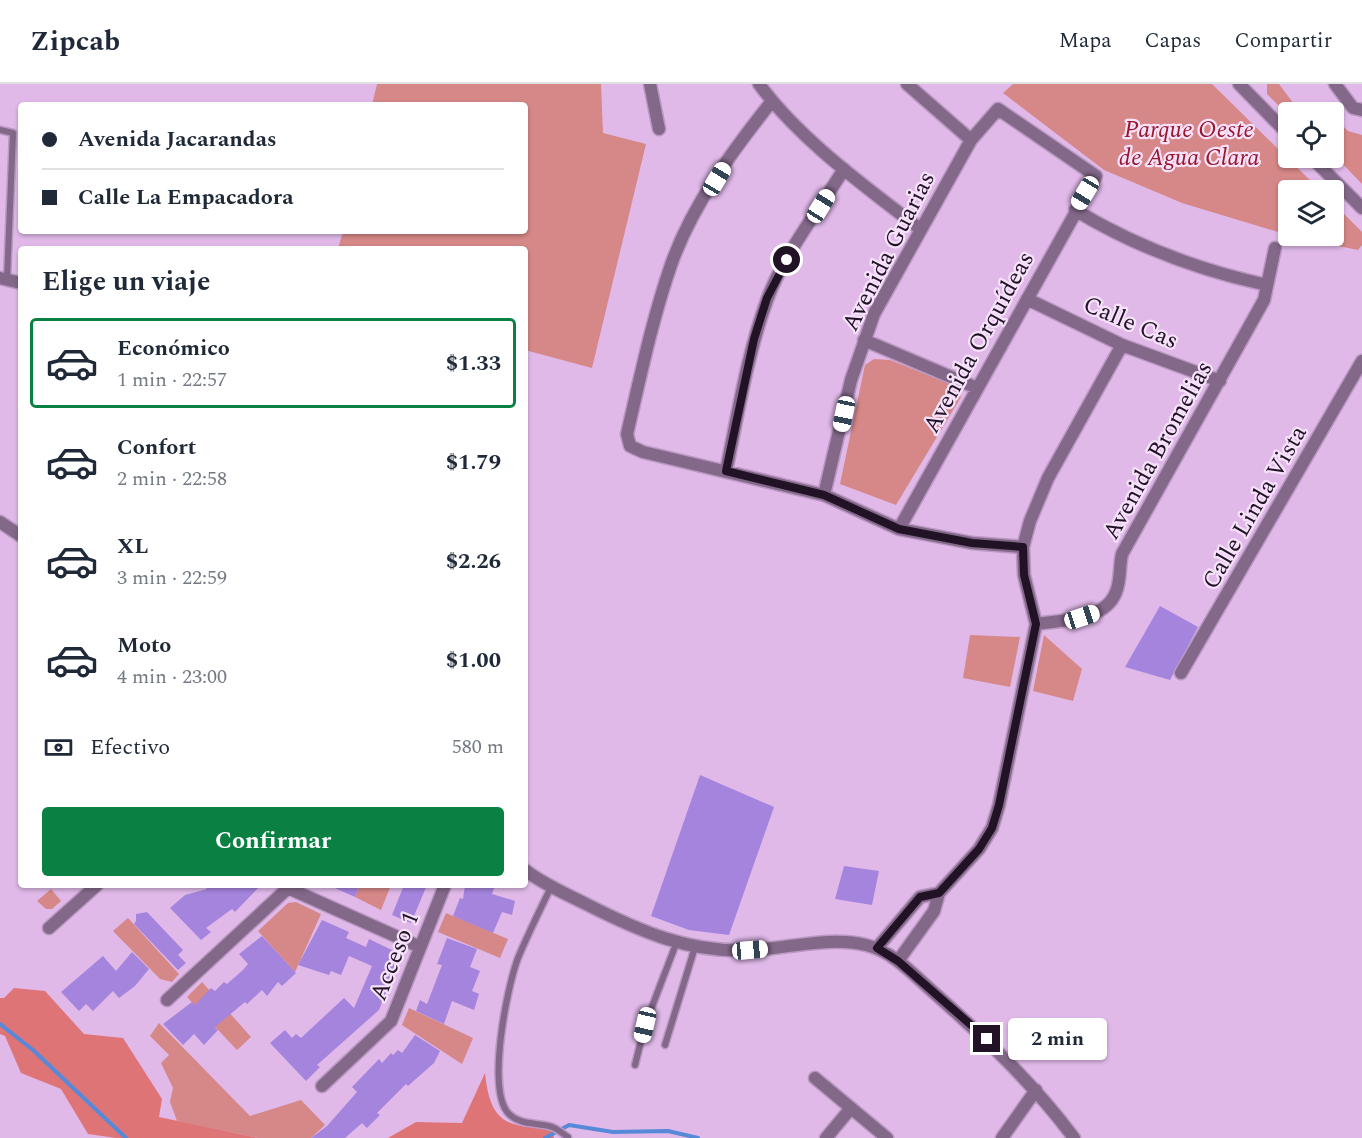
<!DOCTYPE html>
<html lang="es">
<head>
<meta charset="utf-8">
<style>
  :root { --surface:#fff; --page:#f6f6f7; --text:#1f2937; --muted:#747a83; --line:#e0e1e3; --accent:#0b8043 }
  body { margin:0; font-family:Spectral,serif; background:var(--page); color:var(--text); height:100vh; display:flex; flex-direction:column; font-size:22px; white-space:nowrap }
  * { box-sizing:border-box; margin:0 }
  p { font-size:20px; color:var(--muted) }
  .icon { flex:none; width:33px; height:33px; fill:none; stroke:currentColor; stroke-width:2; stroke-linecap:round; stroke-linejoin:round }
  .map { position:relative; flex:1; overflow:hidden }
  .panel { position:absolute; left:18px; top:162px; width:510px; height:642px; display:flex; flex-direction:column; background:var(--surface); border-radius:6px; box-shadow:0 2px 4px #0004 }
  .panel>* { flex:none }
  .hud { position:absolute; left:18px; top:18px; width:510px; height:132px; border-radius:6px; box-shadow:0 2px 4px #0004; display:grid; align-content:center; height:132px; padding:0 24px; background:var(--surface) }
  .tools { position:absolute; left:1278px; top:18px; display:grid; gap:12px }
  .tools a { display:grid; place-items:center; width:66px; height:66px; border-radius:6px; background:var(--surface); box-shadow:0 2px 4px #0004; font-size:30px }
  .end { position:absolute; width:27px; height:27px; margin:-14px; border:8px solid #211325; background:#fff; box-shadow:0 0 0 3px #fff }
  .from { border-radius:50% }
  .bubble { position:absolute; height:42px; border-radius:6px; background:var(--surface); box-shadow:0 2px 4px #0004; font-size:20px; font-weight:700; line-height:42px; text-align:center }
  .car { position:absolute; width:18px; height:36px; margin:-18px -9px; border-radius:8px; box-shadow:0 0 4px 2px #0007; background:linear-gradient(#fff 24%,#345 0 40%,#fff 0 76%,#345 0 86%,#fff 0) }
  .hud b { display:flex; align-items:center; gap:21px; height:57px; font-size:22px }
  .hud b+b { border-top:2px solid var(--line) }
  .hud i { width:15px; height:15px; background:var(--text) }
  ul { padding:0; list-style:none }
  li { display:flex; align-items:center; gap:18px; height:90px; margin:0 12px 9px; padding:0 12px; border:3px solid transparent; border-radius:6px }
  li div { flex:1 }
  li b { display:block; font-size:22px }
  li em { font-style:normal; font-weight:700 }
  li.selected { border-color:var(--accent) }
  li>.icon { width:54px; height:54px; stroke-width:1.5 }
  h2 { padding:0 24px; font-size:27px; line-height:72px }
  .pay { display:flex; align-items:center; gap:15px; height:66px; padding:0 24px; font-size:22px }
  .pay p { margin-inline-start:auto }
  .action { display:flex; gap:12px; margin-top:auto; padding:12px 24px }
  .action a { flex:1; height:69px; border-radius:6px; background:var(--accent); color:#fff; font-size:24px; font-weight:700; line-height:69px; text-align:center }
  header { display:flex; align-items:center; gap:36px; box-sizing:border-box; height:84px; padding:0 30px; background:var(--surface); border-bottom:2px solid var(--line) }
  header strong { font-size:28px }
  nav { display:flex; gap:33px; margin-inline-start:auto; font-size:21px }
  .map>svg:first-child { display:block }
  .green { fill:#d68787 }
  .forest { fill:#df7477 }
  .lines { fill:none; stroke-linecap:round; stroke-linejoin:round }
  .stream { stroke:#5789d9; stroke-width:4 }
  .building { fill:#a584de }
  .lane-casing { stroke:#ba98c2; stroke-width:9 }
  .street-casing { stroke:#ba98c2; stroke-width:15 }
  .lane { stroke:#836889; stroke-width:6 }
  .street { stroke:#836889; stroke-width:12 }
  .route { stroke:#211325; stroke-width:8 }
  .labels { text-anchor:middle; stroke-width:4.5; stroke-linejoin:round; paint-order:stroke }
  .park-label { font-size:24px; font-style:italic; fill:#99162b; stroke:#f6e2fa }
  .street-label { font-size:24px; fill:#211325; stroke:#f6e2fa }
</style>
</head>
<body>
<header>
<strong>Zipcab</strong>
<nav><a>Mapa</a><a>Capas</a><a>Compartir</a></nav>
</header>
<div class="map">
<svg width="1362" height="1054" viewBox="0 0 1362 1054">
  <rect width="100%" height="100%" fill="#e0b9e9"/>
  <path class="green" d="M377,0H601L603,49L646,60L592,284L525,266V165H338L343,147H525V21H372Z
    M1013,0H1212L1320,106H1288V151L1182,119L1104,86L1003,9Z
    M1267,0H1279L1300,28L1288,31L1267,10Z
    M1338,37L1348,47L1362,51V100L1334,71V40Z
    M1334,120L1362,148V161L1358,166L1290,152H1334Z
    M874,275L890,276L955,302L961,313L896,421L840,400L865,281Z
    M970,551L1020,553L1010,603L963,594Z
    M1044,551L1082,585L1073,617L1033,607Z
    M360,801H391L381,826L355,813Z
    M51,805L61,817L52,825H46L37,817Z
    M296,818L321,830L295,888L258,847L288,819Z
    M446,829L508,855L500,874L438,848Z
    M128,834L179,890L172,898L160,895L113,847Z
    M202,898L251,953L237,966L187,913Z
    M409,924L473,954L462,980L402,941Z
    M159,939L250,1032L301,1016L325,1041L311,1054H258L177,1037L170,1018L173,1004L161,979L169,971L150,952Z"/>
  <path class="forest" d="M14,904L45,907L84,950L123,954L162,1015L159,1033L258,1054H116L88,1050L61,1005L21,989L5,952L0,950V914H4Z
    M485,989C490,1037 505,1044 551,1044L554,1054H388L416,1038L462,1039Z"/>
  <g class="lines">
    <path class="stream" d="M0,940L33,966L126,1054
      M545,1054L569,1041L613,1048L668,1047L698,1054"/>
  </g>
  <path class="building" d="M1160,522L1198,543L1170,596L1125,583Z
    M700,691L774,723L729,851L689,846L651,832Z
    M844,782L879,787L872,821L835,815Z
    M203,801H261L235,828L232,825L206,844L211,848L201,856L170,824L185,811L207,805Z
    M328,801H360L355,813Z
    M404,801H427L411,839L392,831Z
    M465,801H495L492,810L515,817L512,831L502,828L493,849L453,832L460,814L463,815Z
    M147,828L183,866L178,871L186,879L178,886L134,840L136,837V830Z
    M322,836L349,848L346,854L366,863L369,855L396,868L397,880L379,926L317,981L320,983L306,997L270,959L285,946L292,954L296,950L301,954L344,914L354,924L372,882L349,872L341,891L331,887L329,891L298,881Z
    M262,852L296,889L282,902L278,898L267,912L262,906L247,920L245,918L215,943L218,946L204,961L194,950L183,961L163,940L192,918L195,921L211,904L215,907L224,898L227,900L243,886L248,880L239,870Z
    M447,854L477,865L470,883L480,887L472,907L479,910L474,926L452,917L444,940L416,927L420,916L427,920L442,881L437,880Z
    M132,868L149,885L135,902L119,914L113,907L93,927L86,920L79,927L61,908L103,872L116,887Z
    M415,951L440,967L434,979L408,1002L406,1000L377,1029L380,1031L367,1044L362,1039L345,1054H311L327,1042L357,1008L352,1003L379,975L382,979L391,969L393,971L398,966L402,969Z"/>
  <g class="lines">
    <g class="lane-casing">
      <path id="lane" d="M0,46L13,49L7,196
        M551,803C540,826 528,850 518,874C507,903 486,1007 509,1030C521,1042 538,1038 552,1043C558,1045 563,1050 568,1053
        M665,961L695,863
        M635,981L645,941L676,860"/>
    </g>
    <g class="street-casing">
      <path id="street" d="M650,0L659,45
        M759,0C800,56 865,102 920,145
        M907,0L971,56
        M1239,0L1288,50
        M1335,0L1353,24L1362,26
        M772,17C733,66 692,121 671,181C652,236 640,294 627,350L630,362L643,368L824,411L899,445L972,459L1023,463
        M1312,74L1362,124
        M1075,126C1136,163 1198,186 1267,201
        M0,194L21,199
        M1027,215L1122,261L1220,297
        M864,256L977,304
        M726,387C738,330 747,271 767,216C784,170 818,127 844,85
        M824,411L851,296L874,230L971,56L998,25L1096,92L899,445
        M0,438L21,452
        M1036,540C1062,536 1105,537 1116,508C1121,496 1119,483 1122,470L1264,216L1275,164
        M1181,589L1362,277
        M525,786C543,800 564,809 584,819C639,847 690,870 753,866C789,864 831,852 866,861C892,867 913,890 932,907C984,953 1033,999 1074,1054
        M49,844L97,801
        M877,864L920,813L939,809
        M898,877L934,827L939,809L979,765L992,744L999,721L1036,540L1024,491L1023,463L1030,437L1048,394L1122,261
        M167,916L288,804L420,863
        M815,994L887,1054
        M322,1002L391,937L445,801
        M826,1054L851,1024
        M1002,1054L1036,1006"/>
    </g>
    <use href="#lane" class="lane"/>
    <use href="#street" class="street"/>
  </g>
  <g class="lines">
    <path class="route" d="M787,176L767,214L754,255L726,387L824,411L899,445L972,459L1023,463L1024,491L1036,540L999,721L992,744L979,765L939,809L920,813L877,864L898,877L987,955"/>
  </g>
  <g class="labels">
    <g class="park-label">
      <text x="1189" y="53">Parque Oeste<tspan x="1189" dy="28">de Agua Clara</tspan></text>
    </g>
    <g class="street-label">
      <text transform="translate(888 167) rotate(-63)" y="8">Avenida Guarias</text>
      <text transform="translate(1131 238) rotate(23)" y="8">Calle Cas</text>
      <text transform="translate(978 258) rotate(-61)" y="8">Avenida Orquídeas</text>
      <text transform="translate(1157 366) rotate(-61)" y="8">Avenida Bromelias</text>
      <text transform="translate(1254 423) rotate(-60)" y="8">Calle Linda Vista</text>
      <text transform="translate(394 872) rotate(-68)" y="8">Acceso 1</text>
    </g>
  </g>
</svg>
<div class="tools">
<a><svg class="icon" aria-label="locate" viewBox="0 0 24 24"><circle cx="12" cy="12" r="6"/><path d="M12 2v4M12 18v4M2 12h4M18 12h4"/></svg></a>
<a><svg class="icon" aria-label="layers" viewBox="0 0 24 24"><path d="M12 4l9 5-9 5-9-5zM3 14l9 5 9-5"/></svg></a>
</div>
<i class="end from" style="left:787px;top:176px"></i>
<i class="end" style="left:987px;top:955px"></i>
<div class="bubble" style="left:1008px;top:934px;width:99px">2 min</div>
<i class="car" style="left:717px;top:95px;rotate:31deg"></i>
<i class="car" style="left:1085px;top:109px;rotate:211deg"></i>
<i class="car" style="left:821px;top:122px;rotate:32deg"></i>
<i class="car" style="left:844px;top:330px;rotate:192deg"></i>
<i class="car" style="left:1082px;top:533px;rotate:72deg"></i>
<i class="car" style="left:750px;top:866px;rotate:85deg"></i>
<i class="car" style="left:645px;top:941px;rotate:193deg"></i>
<div class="hud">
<b><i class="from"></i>Avenida Jacarandas</b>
<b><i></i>Calle La Empacadora</b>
</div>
<section class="panel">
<h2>Elige un viaje</h2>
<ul>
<li class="selected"><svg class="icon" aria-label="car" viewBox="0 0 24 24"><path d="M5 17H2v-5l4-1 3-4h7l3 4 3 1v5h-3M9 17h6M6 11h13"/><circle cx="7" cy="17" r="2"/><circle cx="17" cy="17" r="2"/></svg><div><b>Económico</b><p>1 min · 22:57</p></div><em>$1.33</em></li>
<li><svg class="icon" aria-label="car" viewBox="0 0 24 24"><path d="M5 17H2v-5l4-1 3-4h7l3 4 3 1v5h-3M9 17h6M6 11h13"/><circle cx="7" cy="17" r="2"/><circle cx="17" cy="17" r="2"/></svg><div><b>Confort</b><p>2 min · 22:58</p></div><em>$1.79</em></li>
<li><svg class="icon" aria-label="car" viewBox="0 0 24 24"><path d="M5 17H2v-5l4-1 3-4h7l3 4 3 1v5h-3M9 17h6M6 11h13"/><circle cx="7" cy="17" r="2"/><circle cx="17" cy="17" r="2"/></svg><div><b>XL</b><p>3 min · 22:59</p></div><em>$2.26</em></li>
<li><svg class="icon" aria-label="car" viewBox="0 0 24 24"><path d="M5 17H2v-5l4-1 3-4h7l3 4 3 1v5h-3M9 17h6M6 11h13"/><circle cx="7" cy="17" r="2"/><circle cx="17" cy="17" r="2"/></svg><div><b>Moto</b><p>4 min · 23:00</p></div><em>$1.00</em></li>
</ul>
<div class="pay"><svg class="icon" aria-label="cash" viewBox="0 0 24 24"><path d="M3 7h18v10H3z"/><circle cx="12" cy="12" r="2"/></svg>Efectivo<p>580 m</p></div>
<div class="action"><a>Confirmar</a></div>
</section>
</div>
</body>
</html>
